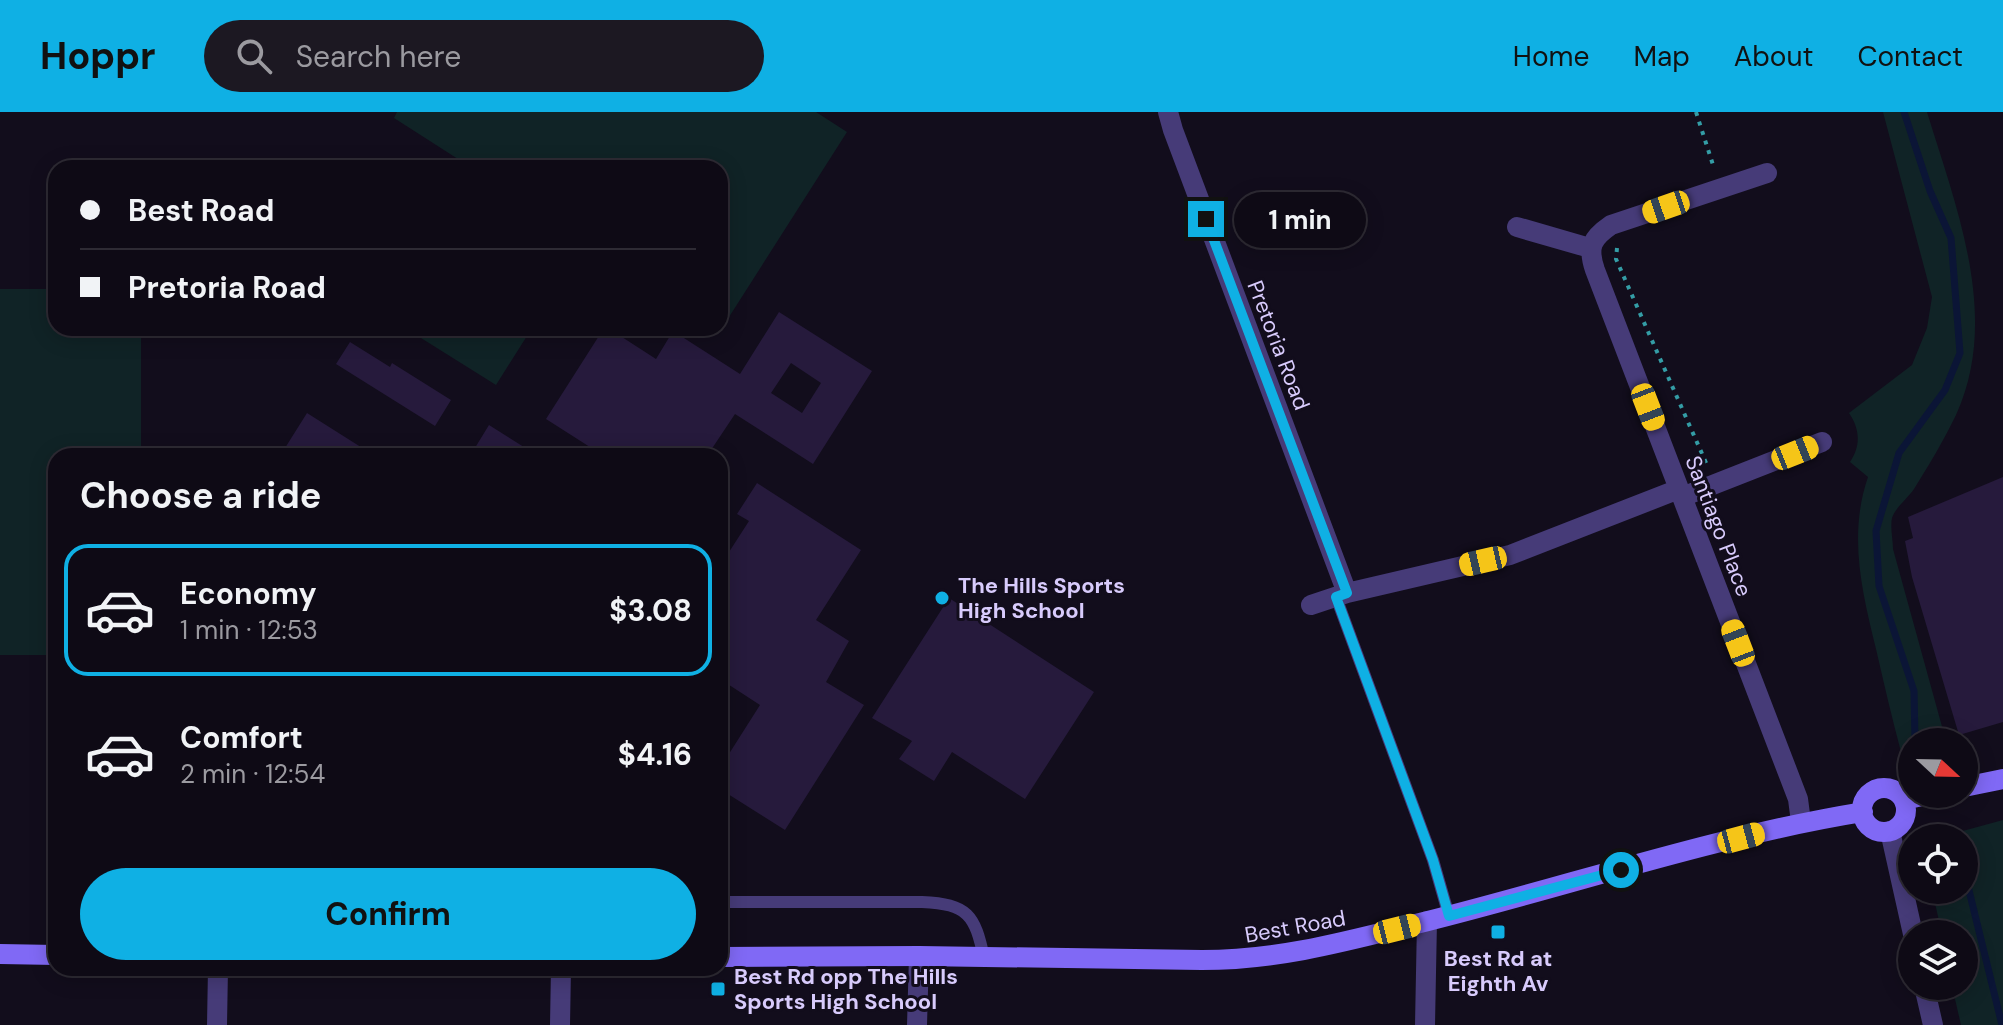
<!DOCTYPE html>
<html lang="en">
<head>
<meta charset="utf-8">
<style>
  :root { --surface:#0e0a15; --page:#1c1822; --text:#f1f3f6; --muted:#9b9aa0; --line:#2e2b34; --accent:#0fb0e4 }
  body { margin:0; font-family:"DM Sans",sans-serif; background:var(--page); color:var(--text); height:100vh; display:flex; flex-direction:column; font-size:30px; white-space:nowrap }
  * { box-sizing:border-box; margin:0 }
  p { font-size:26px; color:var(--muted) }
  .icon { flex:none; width:44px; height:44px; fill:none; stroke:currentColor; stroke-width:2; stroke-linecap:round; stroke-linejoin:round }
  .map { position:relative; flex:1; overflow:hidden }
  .sheet { position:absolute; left:48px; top:336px; width:680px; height:528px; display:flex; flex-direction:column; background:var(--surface); border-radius:24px; box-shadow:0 4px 20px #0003,0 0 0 2px var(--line) }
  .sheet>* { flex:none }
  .banner { position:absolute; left:48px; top:48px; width:680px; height:176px; border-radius:24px; box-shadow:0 4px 20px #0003,0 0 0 2px var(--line); display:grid; align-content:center; height:176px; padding:0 32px; background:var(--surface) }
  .needle { width:52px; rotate:112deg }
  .controls { position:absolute; left:1898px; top:616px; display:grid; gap:16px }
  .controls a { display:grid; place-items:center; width:80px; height:80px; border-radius:50%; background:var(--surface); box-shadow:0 4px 20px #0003,0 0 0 2px var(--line); font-size:40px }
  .end { position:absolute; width:36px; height:36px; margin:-18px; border:10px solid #0fb0e4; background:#111; box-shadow:0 0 0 4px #111 }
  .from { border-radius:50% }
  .bubble { position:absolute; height:56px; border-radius:28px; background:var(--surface); box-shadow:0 4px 20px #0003,0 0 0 2px var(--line); font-size:26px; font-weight:700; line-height:56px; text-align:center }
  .car { position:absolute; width:24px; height:48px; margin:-24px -12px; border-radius:10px; box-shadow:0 0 6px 2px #0007; background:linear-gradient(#f5c518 24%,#345 0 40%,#f5c518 0 76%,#345 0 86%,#f5c518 0) }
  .banner b { display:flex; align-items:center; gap:28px; height:76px; font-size:30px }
  .banner b+b { border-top:2px solid var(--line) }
  .banner i { width:20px; height:20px; background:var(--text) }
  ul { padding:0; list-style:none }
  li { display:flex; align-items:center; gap:24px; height:132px; margin:0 16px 12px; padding:0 16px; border:4px solid transparent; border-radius:24px }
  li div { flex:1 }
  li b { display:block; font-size:30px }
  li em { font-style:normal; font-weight:700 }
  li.selected { border-color:var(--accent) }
  li>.icon { width:72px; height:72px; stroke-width:1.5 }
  h2 { padding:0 32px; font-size:36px; line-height:96px }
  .action { display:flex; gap:16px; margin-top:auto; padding:16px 32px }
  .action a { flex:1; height:92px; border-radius:48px; background:var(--accent); color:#111; font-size:32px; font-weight:700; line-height:92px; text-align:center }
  header { display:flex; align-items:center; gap:48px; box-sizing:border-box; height:112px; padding:0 40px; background:var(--accent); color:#111 }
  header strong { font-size:38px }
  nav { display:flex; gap:44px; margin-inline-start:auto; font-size:28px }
  .search { width:560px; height:72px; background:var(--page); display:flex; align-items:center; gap:20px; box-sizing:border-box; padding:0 28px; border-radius:44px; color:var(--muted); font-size:30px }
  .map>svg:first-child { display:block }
  .green { fill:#102326 }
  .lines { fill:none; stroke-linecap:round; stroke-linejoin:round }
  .stream { stroke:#0b1536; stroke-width:7 }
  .building { fill:#261a3c; fill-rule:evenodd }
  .path { stroke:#349da6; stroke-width:4; stroke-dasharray:4 6; stroke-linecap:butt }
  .lane { stroke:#463b78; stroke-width:12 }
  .street { stroke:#463b78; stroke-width:20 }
  .secondary { stroke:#8069f5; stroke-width:20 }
  .route { stroke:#0fb0e4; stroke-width:10 }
  .poi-dot { fill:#0fb0e4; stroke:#120d1c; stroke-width:3 }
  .labels { text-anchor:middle; stroke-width:6; stroke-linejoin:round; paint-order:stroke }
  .street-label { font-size:22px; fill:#d8cbfc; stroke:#120d1c }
  .poi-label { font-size:22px; font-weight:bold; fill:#d8cbfc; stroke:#120d1c; text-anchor:start }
</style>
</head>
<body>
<header>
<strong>Hoppr</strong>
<div class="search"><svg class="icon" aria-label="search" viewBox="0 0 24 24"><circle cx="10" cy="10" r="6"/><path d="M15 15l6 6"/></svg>Search here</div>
<nav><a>Home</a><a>Map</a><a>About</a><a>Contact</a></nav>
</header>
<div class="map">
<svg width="2003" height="913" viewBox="0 0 2003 913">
  <rect width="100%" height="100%" fill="#120d1c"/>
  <path class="green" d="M397,0H816L847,20L722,216L720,214V56H472L394,6Z
    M1883,0H1927C1956,95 2001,205 1956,303C1944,328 1929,353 1914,377C1908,386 1895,396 1892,406C1890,415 1893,428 1893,437L1946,629L1912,630V638L1901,640C1892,606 1884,572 1876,537C1862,480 1848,423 1868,365L1850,350C1861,334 1860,317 1849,301L1912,253L1927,216L1932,185Z
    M56,177V216H141V344H56V543H0V177Z
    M405,216H532L496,273Z
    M2003,708V913H1961L1952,874H1964V822H1942L1932,778H1964V726H1937Z"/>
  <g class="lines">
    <path class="stream" d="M1904,0L1930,79L1951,126L1960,241L1945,278L1899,341L1876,419L1879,474L1914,579L1915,627
      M1964,758L2002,913"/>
  </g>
  <path class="building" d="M779,200L872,259L813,352L735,302L707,344H604L546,307L604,216H608L656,247L673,219L740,262ZM791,251L821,271L802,301L771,281Z
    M350,230L390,255L392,251L451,288L435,314L336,252Z
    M307,301L375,344H280Z
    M489,313L538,344H470Z
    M2003,365V610L1959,623L1912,465L1905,429L1913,426L1908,405Z
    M757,371L861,438L816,508L849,529L826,570L864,593L785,718L720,677V656L760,593L720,567V454L749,409L737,402Z
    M949,486L1094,580L1025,687L952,640L934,669L899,647L912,629L872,606Z"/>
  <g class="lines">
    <path class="path" d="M1696,0L1714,56
      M1617,136L1616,147L1707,353"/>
    <path class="lane" d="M1336,485L1433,748L1449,804
      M720,790H922C968,792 975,803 984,846"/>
    <path class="street" d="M1168,0L1173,18L1347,481
      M1767,61L1611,113C1592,126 1587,135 1595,158L1798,687L1801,710
      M1517,115L1590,136
      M1682,385L1822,330
      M1311,493L1347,481L1510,443L1679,377
      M1890,719L1913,822
      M1924,874L1933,913
      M217,913L218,856
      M560,913L561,856
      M917,913L919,844
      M1425,913L1427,809"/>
    <path class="secondary" d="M1964,675L2003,667
      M1862 698a22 22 0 1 1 44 0a22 22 0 1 1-44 0Z
      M1904,688L1931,682
      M0,842L56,843
      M720,845L919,844L1202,848C1282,848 1351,828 1428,809C1572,773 1716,724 1863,700"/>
  </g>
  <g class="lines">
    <path class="route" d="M1206,107L1347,481L1336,485L1433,748L1449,804L1621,758"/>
  </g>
  <g class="poi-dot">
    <circle cx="942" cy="486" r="8"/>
    <rect x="1490" y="812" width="16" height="16" rx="4"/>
    <rect x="710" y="869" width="16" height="16" rx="4"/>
  </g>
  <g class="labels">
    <g class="street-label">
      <text transform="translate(1279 233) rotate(69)" y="8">Pretoria Road</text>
      <text transform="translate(1719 414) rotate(69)" y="8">Santiago Place</text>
      <text transform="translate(1295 814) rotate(-10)" y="8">Best Road</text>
    </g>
    <g class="poi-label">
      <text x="958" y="481">The Hills Sports<tspan x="958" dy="25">High School</tspan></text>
      <text x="1498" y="854" text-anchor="middle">Best Rd at<tspan x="1498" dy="25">Eighth Av</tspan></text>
      <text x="734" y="872">Best Rd opp The Hills<tspan x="734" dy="25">Sports High School</tspan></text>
    </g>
  </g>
</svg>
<div class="controls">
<a><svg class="needle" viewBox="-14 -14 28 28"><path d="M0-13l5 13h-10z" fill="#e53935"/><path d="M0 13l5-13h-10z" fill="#9b9aa0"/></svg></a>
<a><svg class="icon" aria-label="locate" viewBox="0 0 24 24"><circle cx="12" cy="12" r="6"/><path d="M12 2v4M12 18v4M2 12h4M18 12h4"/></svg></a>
<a><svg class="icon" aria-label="layers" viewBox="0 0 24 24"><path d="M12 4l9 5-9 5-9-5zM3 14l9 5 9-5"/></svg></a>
</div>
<i class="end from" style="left:1621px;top:758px"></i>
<i class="end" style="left:1206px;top:107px"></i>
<div class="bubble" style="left:1234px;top:80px;width:132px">1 min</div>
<i class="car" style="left:1666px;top:95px;rotate:251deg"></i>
<i class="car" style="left:1648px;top:295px;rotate:159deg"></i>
<i class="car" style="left:1795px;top:341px;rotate:68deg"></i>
<i class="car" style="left:1483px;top:449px;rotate:257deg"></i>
<i class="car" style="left:1738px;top:531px;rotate:339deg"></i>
<i class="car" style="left:1741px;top:726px;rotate:75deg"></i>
<i class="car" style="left:1397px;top:817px;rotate:76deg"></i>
<div class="banner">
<b><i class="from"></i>Best Road</b>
<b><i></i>Pretoria Road</b>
</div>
<section class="sheet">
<h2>Choose a ride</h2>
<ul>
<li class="selected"><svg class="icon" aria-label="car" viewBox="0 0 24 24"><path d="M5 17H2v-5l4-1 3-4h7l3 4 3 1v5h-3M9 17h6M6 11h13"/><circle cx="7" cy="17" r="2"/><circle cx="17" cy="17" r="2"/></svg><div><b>Economy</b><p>1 min · 12:53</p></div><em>$3.08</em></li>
<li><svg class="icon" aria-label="car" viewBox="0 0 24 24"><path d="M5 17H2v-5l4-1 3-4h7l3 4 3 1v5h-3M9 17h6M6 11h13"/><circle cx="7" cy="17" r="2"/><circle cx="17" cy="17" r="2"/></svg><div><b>Comfort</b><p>2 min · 12:54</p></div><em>$4.16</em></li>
</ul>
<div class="action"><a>Confirm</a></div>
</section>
</div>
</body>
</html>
